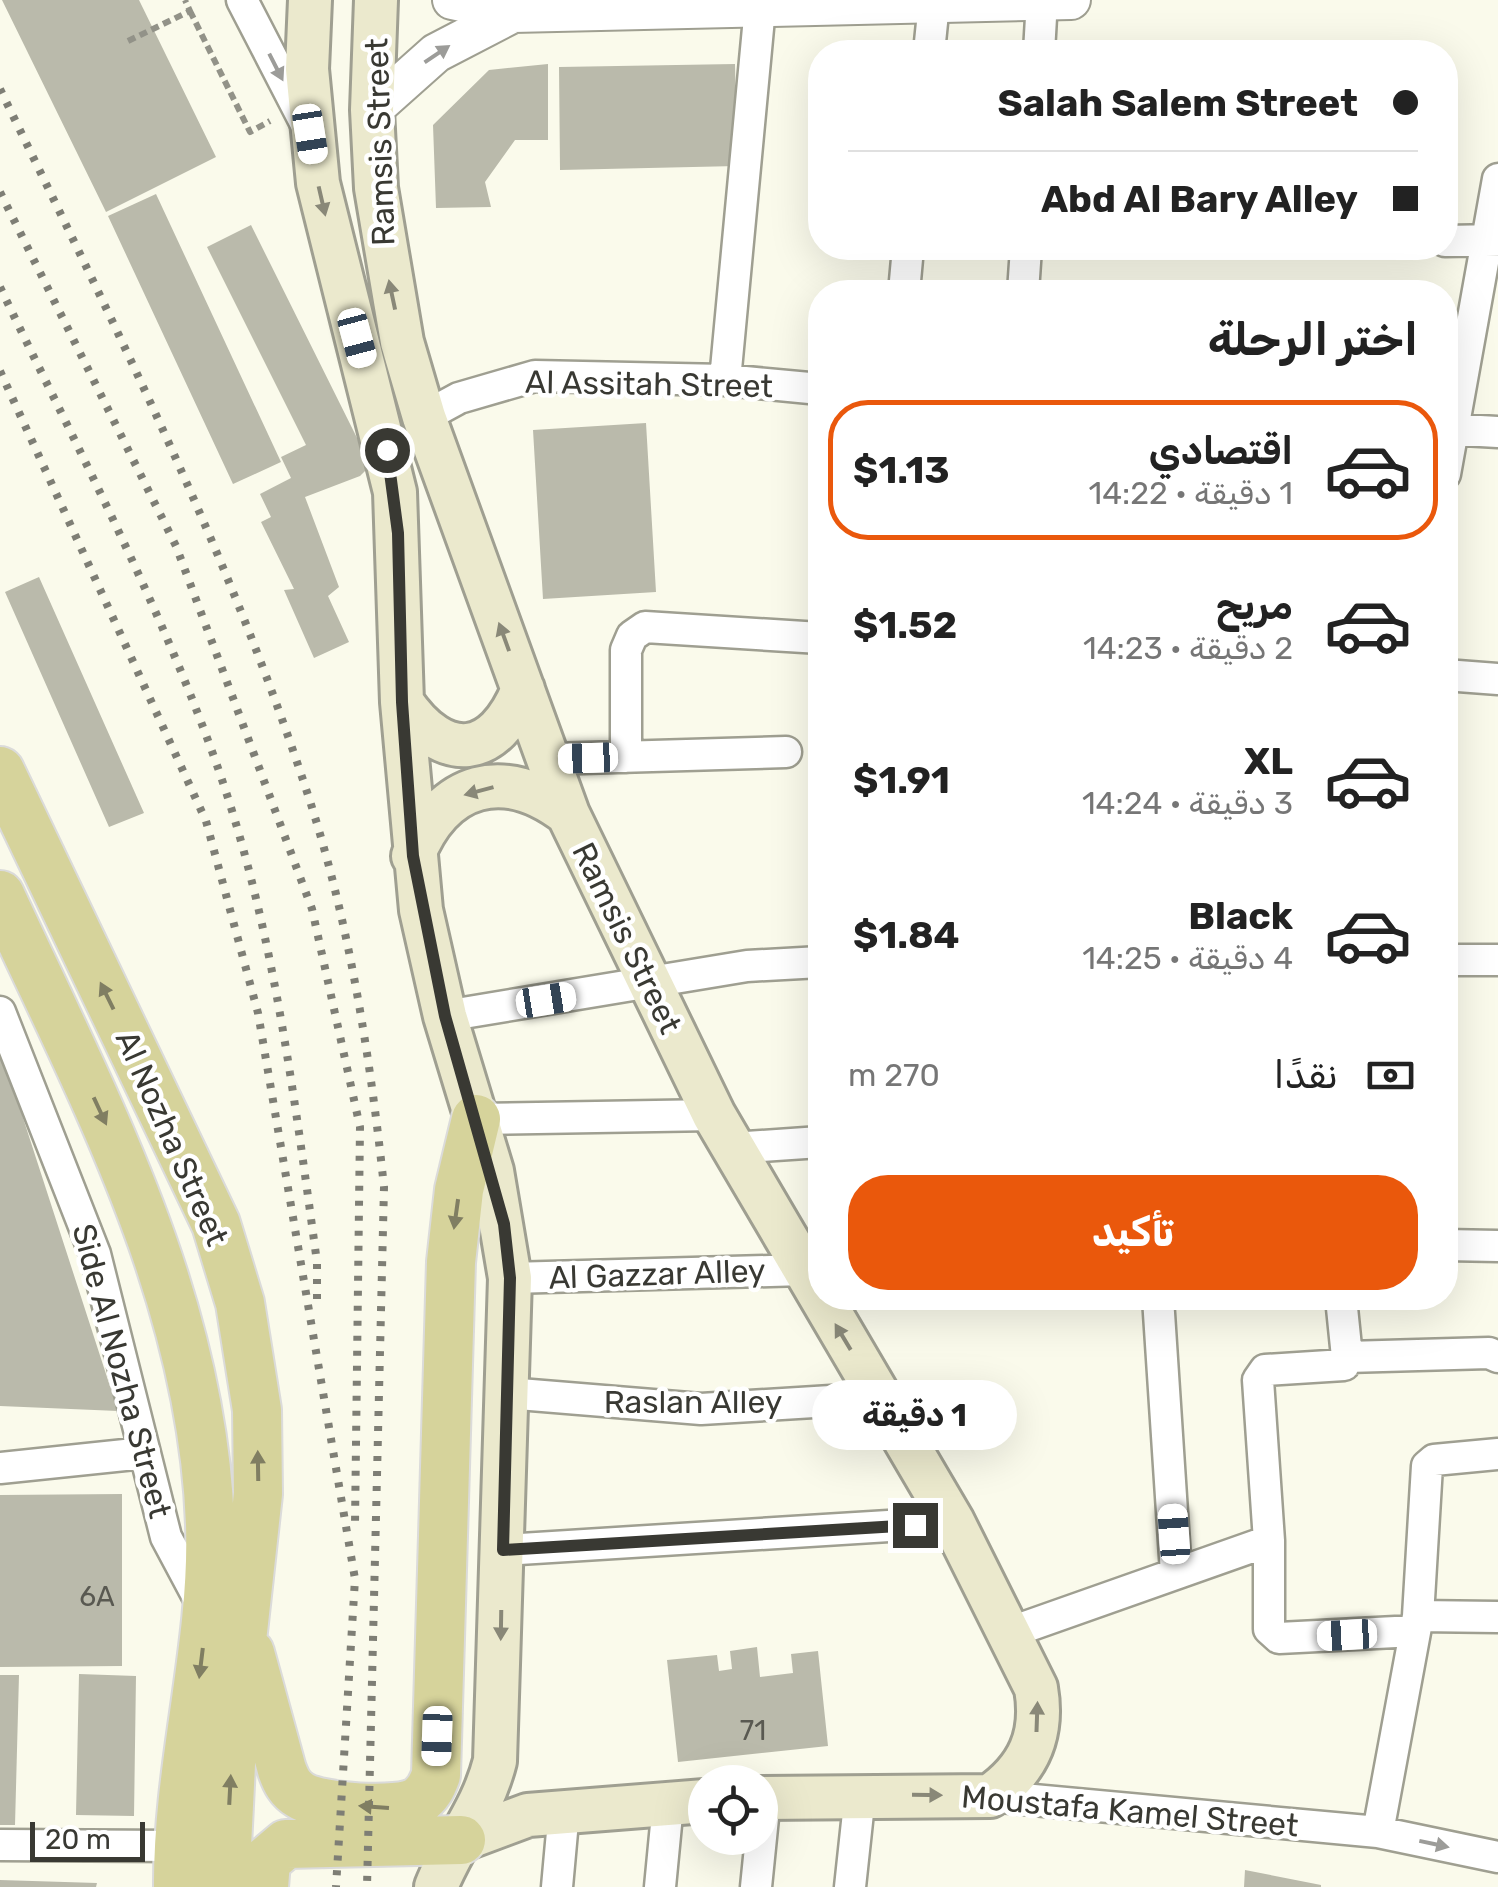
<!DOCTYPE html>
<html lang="ar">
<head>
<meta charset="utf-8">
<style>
  :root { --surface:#fff; --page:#f6f6f6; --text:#222; --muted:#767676; --line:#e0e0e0; --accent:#ea580c }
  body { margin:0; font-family:Rubik,Vazirmatn,sans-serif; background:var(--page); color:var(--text); direction:rtl; height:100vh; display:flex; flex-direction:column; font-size:38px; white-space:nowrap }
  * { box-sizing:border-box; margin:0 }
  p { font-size:32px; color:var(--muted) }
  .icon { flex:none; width:55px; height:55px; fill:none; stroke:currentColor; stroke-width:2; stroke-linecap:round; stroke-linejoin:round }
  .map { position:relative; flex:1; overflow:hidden; direction:ltr }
  .sheet { position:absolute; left:808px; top:280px; width:650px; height:1030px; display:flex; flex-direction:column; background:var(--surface); border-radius:40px; box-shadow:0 10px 40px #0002; direction:rtl }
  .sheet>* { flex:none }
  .hud { position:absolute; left:808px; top:40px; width:650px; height:220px; border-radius:40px; box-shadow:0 10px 40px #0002; direction:rtl; display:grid; align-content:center; height:220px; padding:0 40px; background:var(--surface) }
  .tools { position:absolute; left:688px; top:1765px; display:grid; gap:20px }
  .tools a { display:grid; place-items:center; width:90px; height:90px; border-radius:50%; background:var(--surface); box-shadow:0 10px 40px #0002; font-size:50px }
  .scale { position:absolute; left:30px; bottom:25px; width:115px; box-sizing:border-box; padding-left:10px; border:5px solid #393933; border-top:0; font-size:28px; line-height:35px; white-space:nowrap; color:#393933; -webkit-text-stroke:8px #fff; paint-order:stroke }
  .end { position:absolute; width:45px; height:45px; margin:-22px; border:12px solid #393933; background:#fff; box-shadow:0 0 0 5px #fff }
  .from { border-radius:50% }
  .bubble { position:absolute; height:70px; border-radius:35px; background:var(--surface); box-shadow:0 10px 40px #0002; font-size:32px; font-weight:700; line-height:70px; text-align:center; direction:rtl }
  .car { position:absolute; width:30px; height:60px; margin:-30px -15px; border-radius:12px; box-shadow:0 0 8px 2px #0007; background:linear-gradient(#fff 24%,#345 0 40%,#fff 0 76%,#345 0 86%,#fff 0) }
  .hud b { display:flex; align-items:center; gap:35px; height:95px; font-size:38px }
  .hud b+b { border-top:2px solid var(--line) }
  .hud i { width:25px; height:25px; background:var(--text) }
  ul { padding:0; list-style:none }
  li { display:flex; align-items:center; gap:30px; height:140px; margin:0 20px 15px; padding:0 20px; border:5px solid transparent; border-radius:40px }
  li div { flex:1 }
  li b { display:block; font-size:38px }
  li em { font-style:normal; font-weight:700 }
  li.on { border-color:var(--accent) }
  li>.icon { width:90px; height:90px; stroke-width:1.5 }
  h2 { padding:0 40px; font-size:45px; line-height:120px }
  .pay { display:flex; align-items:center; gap:25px; height:110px; padding:0 40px; font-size:38px }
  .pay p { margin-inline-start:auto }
  .primary-button { display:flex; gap:20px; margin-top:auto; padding:20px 40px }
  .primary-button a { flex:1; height:115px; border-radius:40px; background:var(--accent); color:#fff; font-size:40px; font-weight:700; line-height:115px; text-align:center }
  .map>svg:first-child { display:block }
  .building { fill:#babaab }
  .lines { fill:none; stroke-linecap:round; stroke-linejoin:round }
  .minor-casing { stroke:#9f9f91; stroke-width:35 }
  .tertiary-casing { stroke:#9f9f91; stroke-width:42 }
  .secondary-casing { stroke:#9f9f91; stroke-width:48 }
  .primary-casing { stroke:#dbdbda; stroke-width:52 }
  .path { stroke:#929288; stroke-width:6; stroke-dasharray:8 5; stroke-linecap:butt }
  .minor { stroke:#fff; stroke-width:30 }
  .tertiary { stroke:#fff; stroke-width:38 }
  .secondary { stroke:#ebe9cd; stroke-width:42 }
  .primary { stroke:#d6d39b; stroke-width:48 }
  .rail { stroke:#7e7e75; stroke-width:8; stroke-dasharray:5 10; stroke-linecap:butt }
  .oneway { fill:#9c9c99 }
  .oneway2 { fill:#898878 }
  .oneway3 { fill:#807e62 }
  .route { stroke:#393933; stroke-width:12 }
  .labels { text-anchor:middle; stroke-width:9; stroke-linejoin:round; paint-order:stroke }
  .number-label { font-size:28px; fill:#595951 }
  .street-label { font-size:32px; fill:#393933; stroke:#fff }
</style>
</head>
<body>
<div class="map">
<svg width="1498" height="1887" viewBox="0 0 1498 1887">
  <rect width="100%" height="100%" fill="#fafaeb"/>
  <path class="building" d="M2,0H139L216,157L106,212Z
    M548,64V140H515L485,182L491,207L436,208L433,125L489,70Z
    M735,64L737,166L560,170L559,67Z
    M156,194L281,462L233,484L108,216Z
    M251,225L367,458V469L360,476L305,497L339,587L328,596L349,642L314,658L284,590L294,589L261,522L271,517L260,494L291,478L281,457L306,445L207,247Z
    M646,423L656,592L543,599L533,430Z
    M39,577L144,813L109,827L5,592Z
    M0,1050H1L118,1411L0,1406Z
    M122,1494V1666L0,1667V1495Z
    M757,1647L760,1677L793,1673L791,1654L818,1651L828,1746L678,1762L667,1660L717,1655L719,1671L732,1669L730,1651Z
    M79,1674L136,1676L134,1816L76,1815Z
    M0,1675H19L15,1825H0Z
    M1245,1870L1321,1885V1887H1244Z
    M0,1880L97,1883L96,1887H0Z"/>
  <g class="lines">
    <g class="minor-casing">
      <path id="minor" d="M242,0L307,126
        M929,52L934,3
        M1039,52L1042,0
        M1445,241L1498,240
        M904,292L908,248
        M1023,292L1026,248
        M725,380L760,7
        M424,417L459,398L535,376L725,380L820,389
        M1445,429L1498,432
        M1445,474L1498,179
        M1445,675L1498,679
        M626,757V650L632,636L645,627L820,638
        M549,759L786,752
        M1445,960H1498
        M0,1012L95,1254L166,1537L206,1612
        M445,1016L747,966L820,962
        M476,1119L714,1115
        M732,1148L820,1142
        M1445,1245L1498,1246
        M510,1278L804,1270
        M1158,1298L1176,1573
        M1341,1298L1347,1357L1344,1365L1265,1370L1258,1380L1269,1541V1629L1279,1638L1415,1631
        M1347,1357L1489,1353L1498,1357
        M507,1393L701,1409L879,1398
        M0,1468L144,1453
        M503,1550L953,1522
        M1418,1616L1498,1617
        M1011,1632L1269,1541
        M990,1796L1378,1832L1498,1857
        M1378,1832L1418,1616L1427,1466L1434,1460L1498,1454
        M0,1845L177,1846
        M557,1887L564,1810
        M660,1887L668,1804
        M756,1887L765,1798
        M850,1887L860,1794"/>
    </g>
    <g class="tertiary-casing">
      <path id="tertiary" d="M452,0L513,13L1071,0
        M372,110L436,53L513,13"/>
    </g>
    <g class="secondary-casing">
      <path id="secondary" d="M310,0L307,69L318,183L395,492L402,702L421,910L445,1016L492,1171L510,1278L495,1761C482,1812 454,1841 436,1887
        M376,0L372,110L376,188L402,342L424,417L568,814L714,1115L953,1522L1036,1688C1044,1735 1029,1769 990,1796L760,1798
        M402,702C444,764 495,759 523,689
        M413,856C443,782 504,765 568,814
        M461,1840L528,1815L705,1801"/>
    </g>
    <g class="primary-casing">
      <path id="primary" d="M0,771L216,1224L240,1303L257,1410L258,1494L233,1723L225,1887
        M0,895C93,1097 202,1297 210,1524C214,1646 177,1766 178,1887
        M250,1653L282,1770C286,1781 290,1789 300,1795C319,1808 400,1813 418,1801C428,1794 432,1786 436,1775L451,1262L459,1190L476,1119
        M264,1887L266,1861L286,1844L461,1840"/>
    </g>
    <path class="path" d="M190,11L250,132L270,121
      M128,41L190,11L185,0"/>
    <use href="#minor" class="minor"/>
    <use href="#tertiary" class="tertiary"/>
    <use href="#secondary" class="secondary"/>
    <use href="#primary" class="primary"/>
    <path class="rail" d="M0,89C112,320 228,550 308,795C349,921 370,1055 384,1187L367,1887
      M0,192L176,546L312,909L360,1127L355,1524
      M0,287C76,446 161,605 219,771C274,930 294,1096 317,1262V1304
      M0,371L206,821L258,1013L355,1579L336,1887"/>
  </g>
  <defs><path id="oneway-solid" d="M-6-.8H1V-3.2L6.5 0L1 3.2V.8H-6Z" transform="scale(2.5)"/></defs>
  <g class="oneway">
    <use href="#oneway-solid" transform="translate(437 54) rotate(-34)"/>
    <use href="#oneway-solid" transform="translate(276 67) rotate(63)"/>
    <use href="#oneway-solid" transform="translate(1434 1844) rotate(12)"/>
  </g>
  <g class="oneway2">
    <use href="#oneway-solid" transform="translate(322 201) rotate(77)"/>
    <use href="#oneway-solid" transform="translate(392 295) rotate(-102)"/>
    <use href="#oneway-solid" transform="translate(504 637) rotate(-110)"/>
    <use href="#oneway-solid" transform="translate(479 791) rotate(165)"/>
    <use href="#oneway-solid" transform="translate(843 1337) rotate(-121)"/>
    <use href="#oneway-solid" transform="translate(501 1625) rotate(91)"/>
    <use href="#oneway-solid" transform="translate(1037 1717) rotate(-88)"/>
    <use href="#oneway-solid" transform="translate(927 1795) rotate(1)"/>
  </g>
  <g class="oneway3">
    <use href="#oneway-solid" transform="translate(107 996) rotate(-116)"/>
    <use href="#oneway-solid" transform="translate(100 1111) rotate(65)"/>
    <use href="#oneway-solid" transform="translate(456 1214) rotate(98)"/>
    <use href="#oneway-solid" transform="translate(258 1466) rotate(-91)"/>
    <use href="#oneway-solid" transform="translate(201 1663) rotate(97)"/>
    <use href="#oneway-solid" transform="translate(230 1790) rotate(-87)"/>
    <use href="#oneway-solid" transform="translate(374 1807) rotate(-176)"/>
  </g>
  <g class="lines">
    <path class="route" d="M387,450L398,533L402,702L413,856L445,1016L504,1224L510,1278L503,1550L915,1525"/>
  </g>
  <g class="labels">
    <g class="number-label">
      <text x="97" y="1606">6A</text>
      <text x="753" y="1740">71</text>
    </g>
    <g class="street-label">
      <text transform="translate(380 142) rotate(-92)" y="11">Ramsis Street</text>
      <text transform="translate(649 384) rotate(1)" y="11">Al Assitah Street</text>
      <text transform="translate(627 938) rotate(64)" y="11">Ramsis Street</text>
      <text transform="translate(172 1138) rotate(66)" y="11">Al Nozha Street</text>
      <text transform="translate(657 1274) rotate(-2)" y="11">Al Gazzar Alley</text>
      <text transform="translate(122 1371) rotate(75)" y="11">Side Al Nozha Street</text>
      <text x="693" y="1413">Raslan Alley</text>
      <text transform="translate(1130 1811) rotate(5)" y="11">Moustafa Kamel Street</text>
    </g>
  </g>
</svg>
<div class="tools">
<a><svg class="icon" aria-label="locate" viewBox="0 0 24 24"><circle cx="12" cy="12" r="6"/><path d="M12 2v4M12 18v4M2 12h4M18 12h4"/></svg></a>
</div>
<div class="scale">20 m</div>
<i class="end from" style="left:387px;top:450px"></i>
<i class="end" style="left:915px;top:1525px"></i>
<div class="bubble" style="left:812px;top:1380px;width:205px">1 دقيقة</div>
<i class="car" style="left:310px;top:134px;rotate:171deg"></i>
<i class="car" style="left:357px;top:338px;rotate:165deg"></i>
<i class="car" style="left:588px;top:758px;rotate:268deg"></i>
<i class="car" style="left:546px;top:1000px;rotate:81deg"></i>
<i class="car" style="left:1174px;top:1534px;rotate:356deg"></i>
<i class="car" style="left:1347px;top:1635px;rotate:267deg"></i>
<i class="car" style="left:437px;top:1736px;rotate:182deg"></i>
<div class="hud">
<b><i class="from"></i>Salah Salem Street</b>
<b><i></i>Abd Al Bary Alley</b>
</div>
<section class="sheet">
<h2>اختر الرحلة</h2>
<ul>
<li class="on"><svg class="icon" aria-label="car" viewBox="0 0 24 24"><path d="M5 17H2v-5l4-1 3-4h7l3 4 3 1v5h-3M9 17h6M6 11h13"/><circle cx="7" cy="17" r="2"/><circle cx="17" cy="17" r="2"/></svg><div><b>اقتصادي</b><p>1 دقيقة · 14:22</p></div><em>$1.13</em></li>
<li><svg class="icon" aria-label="car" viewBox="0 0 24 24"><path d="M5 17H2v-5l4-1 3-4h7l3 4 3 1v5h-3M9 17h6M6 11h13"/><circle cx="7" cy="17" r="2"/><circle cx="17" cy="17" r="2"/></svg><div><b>مريح</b><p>2 دقيقة · 14:23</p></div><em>$1.52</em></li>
<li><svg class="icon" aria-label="car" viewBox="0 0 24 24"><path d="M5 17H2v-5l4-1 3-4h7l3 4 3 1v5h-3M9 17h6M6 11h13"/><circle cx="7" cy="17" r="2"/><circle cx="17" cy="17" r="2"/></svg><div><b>XL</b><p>3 دقيقة · 14:24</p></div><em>$1.91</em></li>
<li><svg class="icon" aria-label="car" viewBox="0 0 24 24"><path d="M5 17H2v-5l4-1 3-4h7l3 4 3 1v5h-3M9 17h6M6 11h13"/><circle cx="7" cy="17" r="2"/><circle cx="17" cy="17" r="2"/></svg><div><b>Black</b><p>4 دقيقة · 14:25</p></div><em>$1.84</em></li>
</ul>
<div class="pay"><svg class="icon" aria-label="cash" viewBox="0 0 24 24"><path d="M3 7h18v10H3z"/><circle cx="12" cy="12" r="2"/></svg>نقدًا<p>270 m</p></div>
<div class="primary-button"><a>تأكيد</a></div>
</section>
</div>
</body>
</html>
